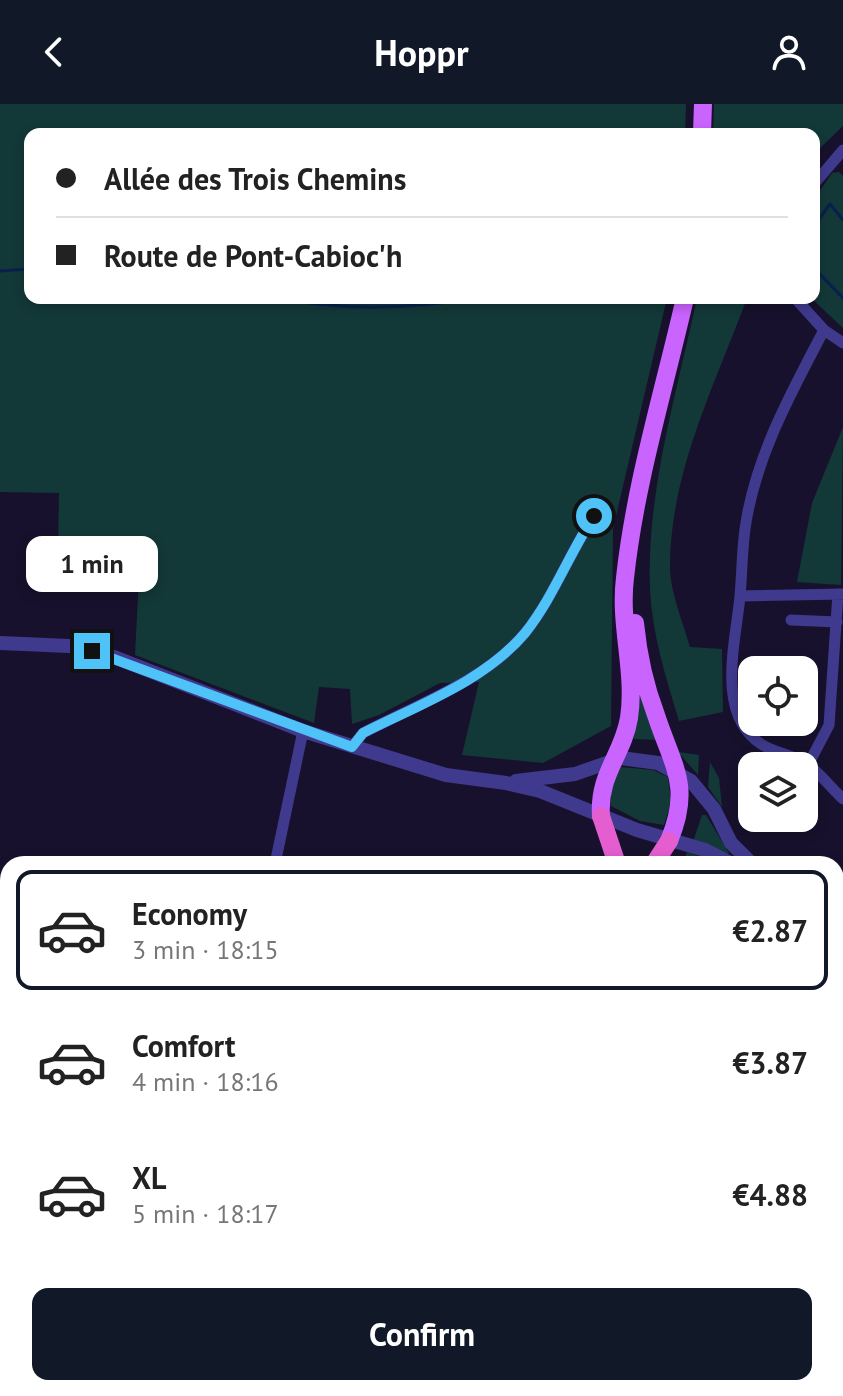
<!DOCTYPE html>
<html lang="en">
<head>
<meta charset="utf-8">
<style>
  :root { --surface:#fff; --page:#f6f6f6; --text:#222; --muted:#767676; --line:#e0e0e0; --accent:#111827 }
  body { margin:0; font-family:"PT Sans",sans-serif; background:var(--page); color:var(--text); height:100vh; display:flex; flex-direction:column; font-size:30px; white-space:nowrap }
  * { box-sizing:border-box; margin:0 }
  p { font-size:26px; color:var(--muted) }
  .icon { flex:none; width:44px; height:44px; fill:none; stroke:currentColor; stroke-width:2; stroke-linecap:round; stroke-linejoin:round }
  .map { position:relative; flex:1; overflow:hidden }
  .drawer { position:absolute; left:0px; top:752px; width:844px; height:540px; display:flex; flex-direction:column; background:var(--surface); border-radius:24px 24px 0 0; box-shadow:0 4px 12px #0003 }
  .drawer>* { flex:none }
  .banner { position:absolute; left:24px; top:24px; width:796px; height:176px; border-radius:16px; box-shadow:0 4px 12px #0003; display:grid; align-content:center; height:176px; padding:0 32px; background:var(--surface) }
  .tools { position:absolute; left:738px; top:552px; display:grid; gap:16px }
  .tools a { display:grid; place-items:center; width:80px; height:80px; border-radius:16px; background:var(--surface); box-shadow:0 4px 12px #0003; font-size:40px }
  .end { position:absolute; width:36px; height:36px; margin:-18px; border:10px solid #4fc3f7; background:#111; box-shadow:0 0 0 4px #111 }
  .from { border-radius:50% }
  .bubble { position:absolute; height:56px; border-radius:16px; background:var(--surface); box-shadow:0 4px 12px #0003; font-size:26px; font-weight:800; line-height:56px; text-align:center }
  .banner b { display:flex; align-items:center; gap:28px; height:76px; font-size:30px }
  .banner b+b { border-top:2px solid var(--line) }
  .banner i { width:20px; height:20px; background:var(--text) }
  ul { padding:14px 0 0; list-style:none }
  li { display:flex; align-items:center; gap:24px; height:120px; margin:0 16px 12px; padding:0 16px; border:4px solid transparent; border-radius:16px }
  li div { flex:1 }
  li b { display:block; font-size:30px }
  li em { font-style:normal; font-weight:800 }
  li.current { border-color:var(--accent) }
  li>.icon { width:72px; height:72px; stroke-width:1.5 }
  .primary-button { display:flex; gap:16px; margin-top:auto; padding:16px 32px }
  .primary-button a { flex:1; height:92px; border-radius:16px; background:var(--accent); color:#fff; font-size:32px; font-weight:800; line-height:92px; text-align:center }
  header { display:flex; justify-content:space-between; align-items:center; height:104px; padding:0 32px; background:var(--accent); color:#fff; font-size:36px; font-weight:800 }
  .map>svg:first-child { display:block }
  .green { fill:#133838 }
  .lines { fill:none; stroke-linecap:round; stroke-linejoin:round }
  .stream { stroke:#09204e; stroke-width:3 }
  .minor { stroke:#403a8e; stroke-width:11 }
  .tertiary { stroke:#403a8e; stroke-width:14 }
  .primary { stroke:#ca64ff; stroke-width:18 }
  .trunk { stroke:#e45ed0; stroke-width:18 }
  .route { stroke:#4fc3f7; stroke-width:10 }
</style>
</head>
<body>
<header><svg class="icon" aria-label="back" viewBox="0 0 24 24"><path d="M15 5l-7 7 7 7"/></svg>Hoppr<svg class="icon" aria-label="person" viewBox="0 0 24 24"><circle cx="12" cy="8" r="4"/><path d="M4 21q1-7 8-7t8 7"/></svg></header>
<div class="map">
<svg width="843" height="1292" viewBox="0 0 843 1292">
  <rect width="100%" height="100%" fill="#17112d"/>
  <path class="green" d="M0,0H686L685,30H30V194H667L613,425L611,622L543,659L462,651L479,578L440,579L379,611L352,620L350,585L319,583L314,619L135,551L140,454L58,444L59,389L0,388Z
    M714,0H843V22L814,50V30H713Z
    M839,68L843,72V224L811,194H814V95L832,69Z
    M697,194H747C715,281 669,370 670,466C671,490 683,519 690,543L722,545L723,608L679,617C666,574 652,530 650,485C646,388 677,288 697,194Z
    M843,323L841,481L797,478L812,399Z
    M636,581L659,636L634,635L632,631Z
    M678,648L699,651L698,671Z
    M710,658L719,674L722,703L708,683Z
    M620,663L653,666L668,673L671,698L664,721L640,717L611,702V683Z
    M702,711H706L729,749L727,751L693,738Z
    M687,748L721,760H683Z
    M843,1188V1292H649L648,1284H836V1189Z"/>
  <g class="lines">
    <path class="stream" d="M814,122L830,100L843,116
      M814,164L843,194
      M0,167L30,165
      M280,194C343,207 411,205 474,194"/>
    <path class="minor" d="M814,80L843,46
      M795,194L824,226L843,239
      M824,226C791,289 755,353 745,425C742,447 742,470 740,492L843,490
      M740,492C736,537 715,610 761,640C775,649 793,651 807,660C820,669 831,684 843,695
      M791,516L837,518
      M352,643L363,629C418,600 485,577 525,529C553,494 569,450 594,412
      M808,661L829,621L838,490
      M275,760L303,627
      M836,867L841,871
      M0,1061L8,1064
      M836,1065L843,1067
      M140,1292L141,1284"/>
    <path class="tertiary" d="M0,539L69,542L114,553L303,627L446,671L506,679L540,687L637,726L705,746L732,760
      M516,677L575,670L621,654L658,659L691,677L714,705L731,739L752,760
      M836,837L843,843"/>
    <path class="primary" d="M702,30L703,0
      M635,519C638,550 645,582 656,611C673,663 692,682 669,737
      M601,712C598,670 623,651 629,614C636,568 619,521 625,474C635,380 664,286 685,194"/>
    <path class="trunk" d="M601,712L617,760
      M654,760L669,737
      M608,1284V1292
      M625,1292V1284"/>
  </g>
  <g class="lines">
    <path class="route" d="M92,547L352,643L363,629C418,601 485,577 525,529C553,494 569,450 594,412"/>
  </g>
</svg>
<div class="tools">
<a><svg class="icon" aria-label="locate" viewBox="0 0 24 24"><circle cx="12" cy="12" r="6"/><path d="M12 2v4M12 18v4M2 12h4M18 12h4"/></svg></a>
<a><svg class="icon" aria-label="layers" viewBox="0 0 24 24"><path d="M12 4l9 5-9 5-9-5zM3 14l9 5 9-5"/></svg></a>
</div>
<i class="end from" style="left:594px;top:412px"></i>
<i class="end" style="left:92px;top:547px"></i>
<div class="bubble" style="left:26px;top:432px;width:132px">1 min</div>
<div class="banner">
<b><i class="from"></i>Allée des Trois Chemins</b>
<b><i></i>Route de Pont-Cabioc'h</b>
</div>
<section class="drawer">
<ul>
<li class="current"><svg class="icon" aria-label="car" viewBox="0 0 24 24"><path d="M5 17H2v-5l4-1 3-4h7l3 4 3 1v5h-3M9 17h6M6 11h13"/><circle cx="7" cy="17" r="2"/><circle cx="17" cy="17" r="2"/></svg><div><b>Economy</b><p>3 min · 18:15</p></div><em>€2.87</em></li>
<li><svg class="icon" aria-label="car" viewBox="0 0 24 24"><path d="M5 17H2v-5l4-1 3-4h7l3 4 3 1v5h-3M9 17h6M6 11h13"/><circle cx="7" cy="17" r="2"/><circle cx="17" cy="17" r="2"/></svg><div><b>Comfort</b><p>4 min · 18:16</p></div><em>€3.87</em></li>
<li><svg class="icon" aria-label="car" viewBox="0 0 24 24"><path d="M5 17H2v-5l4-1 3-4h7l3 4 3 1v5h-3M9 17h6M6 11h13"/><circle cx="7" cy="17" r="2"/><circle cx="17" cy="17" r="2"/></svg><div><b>XL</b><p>5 min · 18:17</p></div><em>€4.88</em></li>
</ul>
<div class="primary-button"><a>Confirm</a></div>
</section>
</div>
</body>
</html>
